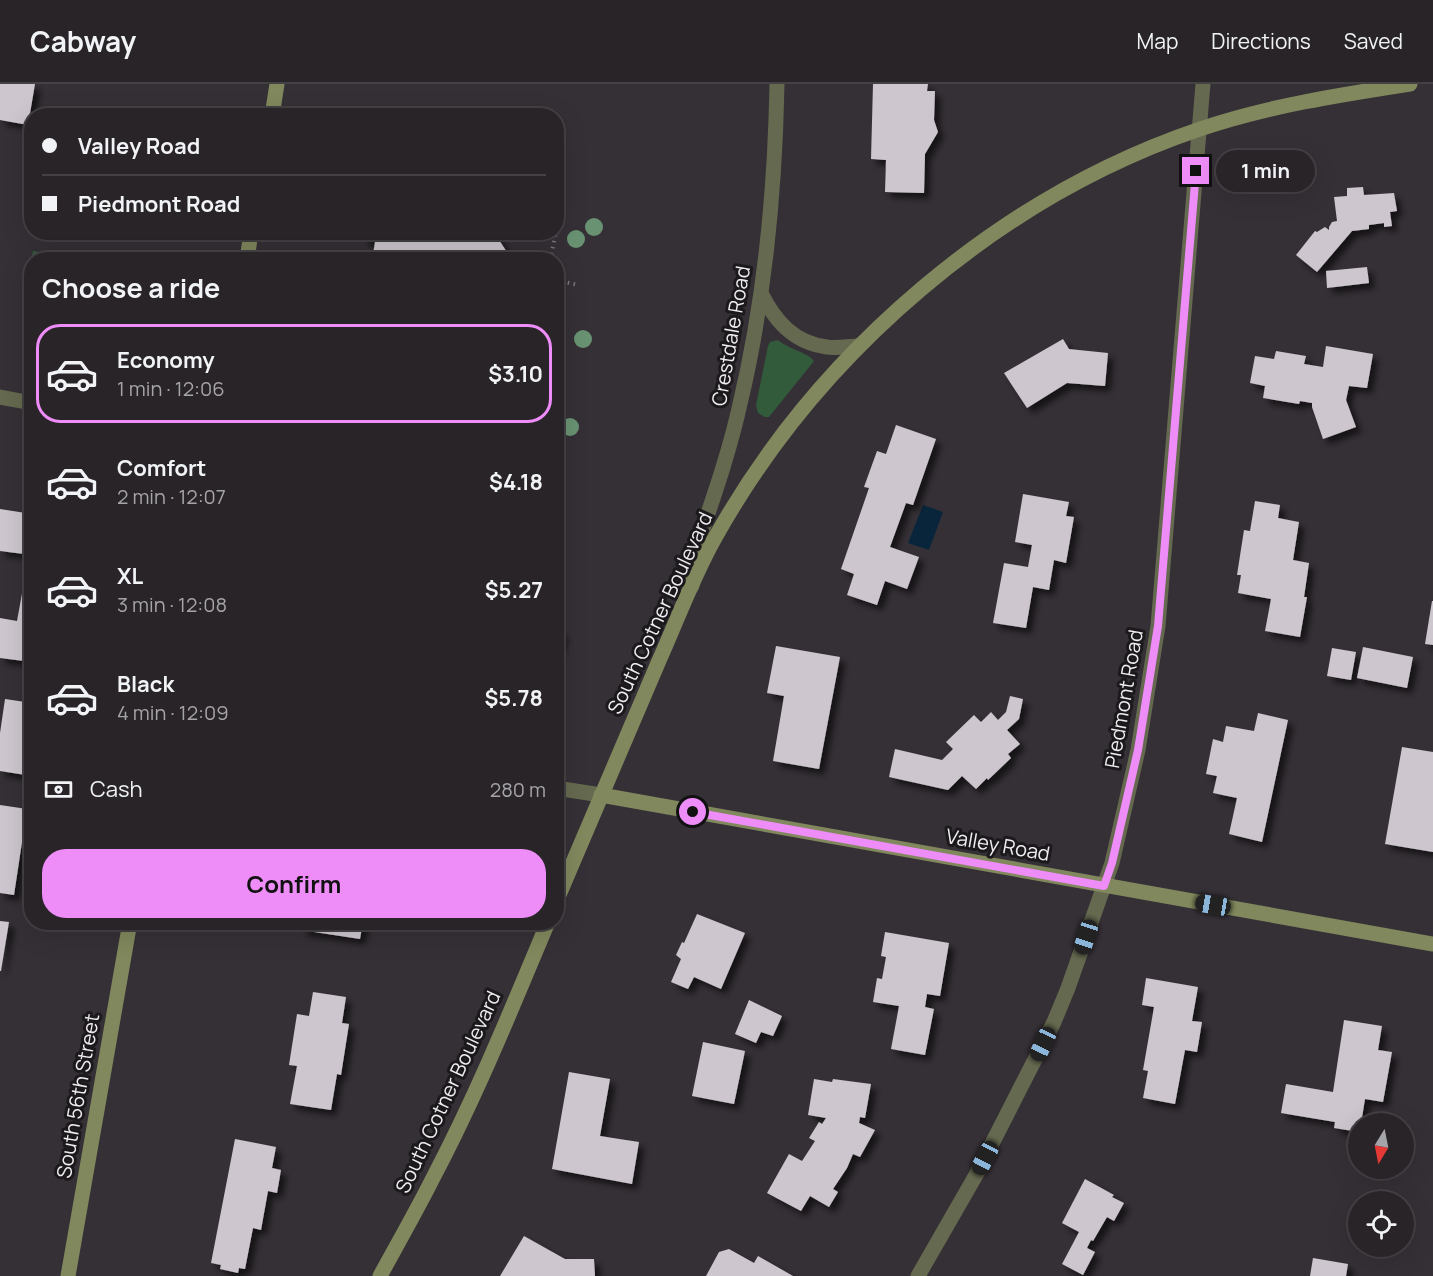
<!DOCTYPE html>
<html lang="en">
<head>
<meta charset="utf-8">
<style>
  :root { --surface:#282428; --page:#302c30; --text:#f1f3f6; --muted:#a5a4a8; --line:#444145; --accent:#ee8cf8 }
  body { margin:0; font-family:Manrope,sans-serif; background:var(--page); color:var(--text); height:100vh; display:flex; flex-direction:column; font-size:22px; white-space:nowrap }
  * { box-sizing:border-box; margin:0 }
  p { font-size:20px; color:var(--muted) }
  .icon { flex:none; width:33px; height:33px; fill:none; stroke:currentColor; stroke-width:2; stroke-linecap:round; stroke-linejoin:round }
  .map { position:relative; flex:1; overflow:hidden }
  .details { position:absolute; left:24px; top:168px; width:540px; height:678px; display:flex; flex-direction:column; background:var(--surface); border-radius:24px; box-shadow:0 6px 24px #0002,0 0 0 2px var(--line) }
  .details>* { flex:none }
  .top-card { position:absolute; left:24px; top:24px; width:540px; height:132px; border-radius:24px; box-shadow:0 6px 24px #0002,0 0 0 2px var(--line); display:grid; align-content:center; height:132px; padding:0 18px; background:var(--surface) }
  .needle { width:39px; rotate:190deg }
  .buttons { position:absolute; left:1348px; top:1029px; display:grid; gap:12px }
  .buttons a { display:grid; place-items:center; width:66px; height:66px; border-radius:50%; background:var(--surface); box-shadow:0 6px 24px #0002,0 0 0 2px var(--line); font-size:30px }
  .end { position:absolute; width:27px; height:27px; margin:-14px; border:8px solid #ee8cf8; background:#111; box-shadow:0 0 0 3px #111 }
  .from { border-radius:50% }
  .bubble { position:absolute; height:42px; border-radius:21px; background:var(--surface); box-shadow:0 6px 24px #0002,0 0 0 2px var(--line); font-size:20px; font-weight:700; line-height:42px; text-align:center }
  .car { position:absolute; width:18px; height:36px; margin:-18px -9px; border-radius:8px; box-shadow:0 0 4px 2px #0007; background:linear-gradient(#222 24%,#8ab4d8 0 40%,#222 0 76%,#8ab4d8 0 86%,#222 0) }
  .top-card b { display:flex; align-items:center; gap:21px; height:57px; font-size:22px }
  .top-card b+b { border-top:2px solid var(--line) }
  .top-card i { width:15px; height:15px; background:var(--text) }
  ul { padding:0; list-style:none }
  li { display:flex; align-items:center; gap:18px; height:99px; margin:0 12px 9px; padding:0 6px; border:3px solid transparent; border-radius:24px }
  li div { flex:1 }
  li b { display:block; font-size:22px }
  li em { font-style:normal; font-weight:700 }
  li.current { border-color:var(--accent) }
  li>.icon { width:54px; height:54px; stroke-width:1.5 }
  h2 { padding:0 18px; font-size:27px; line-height:72px }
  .pay { display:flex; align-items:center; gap:15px; height:66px; padding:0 18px; font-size:22px }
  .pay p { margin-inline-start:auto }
  .button { display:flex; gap:12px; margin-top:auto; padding:12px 18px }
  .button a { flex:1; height:69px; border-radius:24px; background:var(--accent); color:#111; font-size:24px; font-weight:700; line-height:69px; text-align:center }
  header { display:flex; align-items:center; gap:36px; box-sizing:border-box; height:84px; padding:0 30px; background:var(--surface); border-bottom:2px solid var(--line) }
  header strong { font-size:28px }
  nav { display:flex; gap:33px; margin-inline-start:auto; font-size:21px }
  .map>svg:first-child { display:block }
  .green { fill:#325b3b }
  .water { fill:#09253b }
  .building { fill:#cdc6ce; filter:url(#shadow) }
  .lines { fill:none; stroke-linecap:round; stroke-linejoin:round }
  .path { stroke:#7c777d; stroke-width:4; stroke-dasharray:1.5 4.5; stroke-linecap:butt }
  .street { stroke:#65694f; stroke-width:15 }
  .secondary { stroke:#81885d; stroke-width:15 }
  .tree { fill:#689272 }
  .route { stroke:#ee8cf8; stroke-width:8 }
  .labels { text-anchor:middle; stroke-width:6; stroke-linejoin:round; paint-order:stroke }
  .street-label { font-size:20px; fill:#f0ecf0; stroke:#1b191c }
</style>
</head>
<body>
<header>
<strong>Cabway</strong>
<nav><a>Map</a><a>Directions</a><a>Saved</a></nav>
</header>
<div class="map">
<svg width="1433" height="1192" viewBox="0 0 1433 1192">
  <defs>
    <filter id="shadow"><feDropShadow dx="5.5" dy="5.5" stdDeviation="3" flood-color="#0009"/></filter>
  </defs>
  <rect width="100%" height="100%" fill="#353036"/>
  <path class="green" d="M33,167L76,173V175L32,176L31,256L27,248L26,238L31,211L26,202Z
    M778,256C788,265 809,269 814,277L769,333H765L758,329L756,321L768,262L770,258Z"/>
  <path class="water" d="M923,421L943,428L929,466L908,459Z"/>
  <path class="building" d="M0,0H35L28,41L0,36Z
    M873,0H928L927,7H935L934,36L938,48L925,70L924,109L885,108L886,76L871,75Z
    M30,96H32V131L24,129Z
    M1363,103L1364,111L1394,109L1397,127L1390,128L1392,142L1384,143V139L1369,141V145L1352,147L1317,188L1296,171L1315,147L1317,148L1325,143L1329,146V143L1332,138L1337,137L1334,113L1347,112V104Z
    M364,148H494L512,176H372L375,158L363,156Z
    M1367,183L1369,199L1327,204L1326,187Z
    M1063,255L1069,265L1108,269L1105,302L1067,299L1027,324L1004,289Z
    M1326,262L1373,270L1367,304L1349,302L1346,316L1356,343L1323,355L1312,323V319L1300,317L1299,320L1263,314L1265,302L1250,299L1255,272L1274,275L1276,267L1306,272L1304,280L1323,283Z
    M896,341L936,355L913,421L906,419L890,463L919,473L907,505L885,497L877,521L847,511L854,490L841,485L869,404L864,403L877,367L886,370Z
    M1023,410L1069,418L1066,432L1074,433L1066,479L1054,476L1049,506L1033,503L1026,544L993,539L1004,479L1028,483L1032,461L1015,458Z
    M1255,417L1280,421L1278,434L1299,438L1293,476L1309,479L1304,513H1307L1300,553L1265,547L1271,515L1238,509L1241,491H1237L1244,446L1250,447Z
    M0,425L32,430V471L0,467Z
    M23,504L32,505V578L0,574V534L17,537Z
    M1432,517H1433V561L1425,560Z
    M556,547L563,548L557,570H556Z
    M776,562L840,573L819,685L773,677L784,612L767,609Z
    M1363,563L1413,573L1407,604L1357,594Z
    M1332,564L1356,568L1351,596L1327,592Z
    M1010,612L1023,615L1019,635L1007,646L1020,660L1008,670L1011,674L988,696L987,694L976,705L962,692L948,706L889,693L895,665L942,676L953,665L946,658L974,631L981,638L991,628L998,636L1006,628Z
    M5,615L32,619V692L0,687V649Z
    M1258,629L1288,636L1262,758L1229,750L1237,714L1213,709L1217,692L1206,690L1213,655L1223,658L1226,642L1254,647Z
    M1402,663L1433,668V768L1385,760Z
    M0,721L27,725L14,811L0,809Z
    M697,830L745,849L721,905L694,893L688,905L671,898L681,875L676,871L682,858L684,859Z
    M0,837L9,838L1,887H0Z
    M303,838H363L360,855L301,846Z
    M885,848L949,859L940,912L927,910L925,923L934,925L925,971L891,965L899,922L873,918L877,894L882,895L886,873L881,872Z
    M1146,894L1198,903L1192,937L1202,938L1197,968L1185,966L1175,1020L1143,1014L1148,987L1143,986L1154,923L1142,921Z
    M313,908L346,913L342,939L349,940L341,991L337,990L331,1026L290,1020L297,982L289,981L297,930L309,932Z
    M749,916L782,932L773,952L761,948L756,959L735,950Z
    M1344,936L1382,942L1378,966L1392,968L1383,1018L1365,1015L1361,1040H1359V1048L1334,1044L1335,1038L1281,1029L1286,1000L1333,1008Z
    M703,958L745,967L734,1020L692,1012Z
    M569,988L610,995L600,1052L639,1058L632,1100L552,1085Z
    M814,995L832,998L833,995L871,1000L865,1034L860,1033L859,1039L875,1046L860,1073L853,1070L847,1084L833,1105L838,1108L829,1123L810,1112L801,1127L767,1109L789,1070L802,1077L815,1057L809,1054L819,1038L822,1040L826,1034L808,1031Z
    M235,1055L276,1063L272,1084L281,1086L277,1109L268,1107L261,1146L253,1144L245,1185L239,1184L238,1189L220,1185L221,1181L211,1179Z
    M1085,1095L1114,1111L1112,1113L1124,1119L1114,1137L1107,1133L1093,1157L1091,1156L1087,1164L1095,1168L1083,1191L1062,1180L1079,1148L1062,1139Z
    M524,1152L565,1175H594L595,1192H500Z
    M729,1165L754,1179L758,1172L793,1192H706L719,1168Z
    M1313,1174L1348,1180L1346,1192H1310Z"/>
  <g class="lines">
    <path class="path" d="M556,130L559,134L556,144
      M550,176L556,148
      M556,196L578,201"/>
    <path class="street" d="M761,209C775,237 794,259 827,263C837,265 849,262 859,262
      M0,313L32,319
      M692,502L687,493C705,436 727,379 740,320C765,215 775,108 777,0
      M556,704L601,711
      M918,1192L976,1091L1054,938L1068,904L1112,779L1138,666L1158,542L1203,0"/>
    <path class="secondary" d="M272,32L277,0
      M247,176L251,148
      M601,711L1433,860
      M556,818C590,738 624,658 658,579C677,537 693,492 716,452C819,268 999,113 1200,45C1268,22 1339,11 1410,0
      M68,1192L130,838
      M380,1192C398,1159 417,1126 434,1092C477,1010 512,924 548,838"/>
  </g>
  <g class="tree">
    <circle cx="594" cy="143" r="9"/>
    <circle cx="576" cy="155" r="9"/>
    <circle cx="583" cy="255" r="9"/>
    <circle cx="570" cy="343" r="9"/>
  </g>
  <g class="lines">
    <path class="route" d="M693,728L1104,802L1112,779L1138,666L1158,542L1196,87"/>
  </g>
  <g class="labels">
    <g class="street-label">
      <text transform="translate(731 252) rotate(-80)" y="7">Crestdale Road</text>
      <text transform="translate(660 529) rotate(-65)" y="7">South Cotner Boulevard</text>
      <text transform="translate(1124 615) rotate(-80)" y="7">Piedmont Road</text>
      <text transform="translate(998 761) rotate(10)" y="7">Valley Road</text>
      <text transform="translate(448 1008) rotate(-65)" y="7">South Cotner Boulevard</text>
      <text transform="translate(78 1012) rotate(-80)" y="7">South 56th Street</text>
    </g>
  </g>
</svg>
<div class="buttons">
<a><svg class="needle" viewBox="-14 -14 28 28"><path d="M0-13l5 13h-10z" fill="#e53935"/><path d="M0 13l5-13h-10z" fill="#a5a4a8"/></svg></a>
<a><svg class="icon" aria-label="locate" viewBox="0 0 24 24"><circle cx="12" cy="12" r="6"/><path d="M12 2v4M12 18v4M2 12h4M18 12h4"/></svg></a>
</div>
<i class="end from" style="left:693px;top:728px"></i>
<i class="end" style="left:1196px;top:87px"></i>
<div class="bubble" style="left:1216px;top:66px;width:99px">1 min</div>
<i class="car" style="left:1213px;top:821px;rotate:280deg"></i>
<i class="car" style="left:1086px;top:853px;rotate:198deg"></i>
<i class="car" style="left:1043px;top:960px;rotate:205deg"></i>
<i class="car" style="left:985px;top:1074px;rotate:208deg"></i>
<div class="top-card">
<b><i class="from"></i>Valley Road</b>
<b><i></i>Piedmont Road</b>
</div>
<section class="details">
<h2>Choose a ride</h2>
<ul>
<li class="current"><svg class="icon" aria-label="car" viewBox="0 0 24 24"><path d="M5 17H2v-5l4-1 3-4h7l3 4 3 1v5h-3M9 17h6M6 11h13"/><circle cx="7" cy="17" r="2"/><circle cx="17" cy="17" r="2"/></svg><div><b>Economy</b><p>1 min · 12:06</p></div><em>$3.10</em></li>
<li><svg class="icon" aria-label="car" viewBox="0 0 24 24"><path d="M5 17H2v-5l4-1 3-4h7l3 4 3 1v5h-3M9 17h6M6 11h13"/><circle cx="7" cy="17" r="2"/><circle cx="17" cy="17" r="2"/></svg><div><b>Comfort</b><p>2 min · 12:07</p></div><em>$4.18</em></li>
<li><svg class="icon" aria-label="car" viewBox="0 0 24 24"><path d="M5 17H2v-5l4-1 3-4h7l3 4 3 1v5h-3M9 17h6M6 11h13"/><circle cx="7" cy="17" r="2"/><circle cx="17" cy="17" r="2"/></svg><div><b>XL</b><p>3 min · 12:08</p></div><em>$5.27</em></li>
<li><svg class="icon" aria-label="car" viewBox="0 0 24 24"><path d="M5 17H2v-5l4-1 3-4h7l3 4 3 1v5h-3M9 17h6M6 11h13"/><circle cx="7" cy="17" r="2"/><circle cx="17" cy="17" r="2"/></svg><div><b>Black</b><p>4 min · 12:09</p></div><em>$5.78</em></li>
</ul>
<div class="pay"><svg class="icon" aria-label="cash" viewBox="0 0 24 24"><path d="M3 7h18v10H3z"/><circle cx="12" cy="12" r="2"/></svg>Cash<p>280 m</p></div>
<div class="button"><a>Confirm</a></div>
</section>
</div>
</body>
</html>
